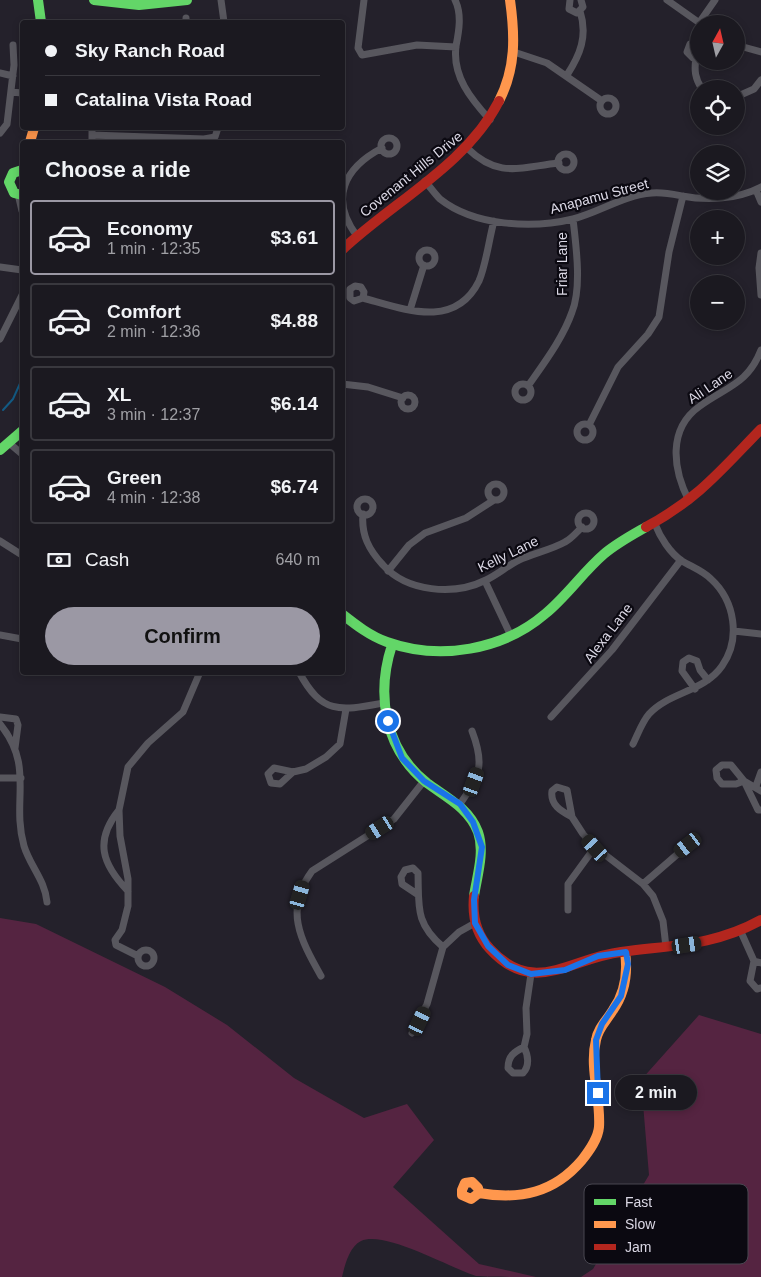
<!DOCTYPE html>
<html lang="en">
<head>
<meta charset="utf-8">
<style>
  :root { --surface:#1b1920; --page:#242229; --text:#f1f3f6; --muted:#a0a0a5; --line:#39383e; --accent:#9b98a4 }
  body { margin:0; font-family:Helvetica,sans-serif; background:var(--page); color:var(--text); height:100vh; display:flex; flex-direction:column; font-size:19px; white-space:nowrap }
  * { box-sizing:border-box; margin:0 }
  p { font-size:16px; color:var(--muted) }
  .icon { flex:none; width:28px; height:28px; fill:none; stroke:currentColor; stroke-width:2; stroke-linecap:round; stroke-linejoin:round }
  .map { position:relative; flex:1; overflow:hidden }
  .sheet { position:absolute; left:20px; top:140px; width:325px; height:535px; display:flex; flex-direction:column; background:var(--surface); border-radius:5px; box-shadow:0 2px 8px #0003,0 0 0 1px var(--line) }
  .sheet>* { flex:none }
  .guide { position:absolute; left:20px; top:20px; width:325px; height:110px; border-radius:5px; box-shadow:0 2px 8px #0003,0 0 0 1px var(--line); display:grid; align-content:center; height:110px; padding:0 25px; background:var(--surface) }
  .needle { width:32px; rotate:8deg }
  .controls { position:absolute; left:690px; top:15px; display:grid; gap:10px }
  .controls a { display:grid; place-items:center; width:55px; height:55px; border-radius:50%; background:var(--surface); box-shadow:0 2px 8px #0003,0 0 0 1px var(--line); font-size:25px }
  .end { position:absolute; width:22px; height:22px; margin:-11px; border:6px solid #1a73e8; background:#fff; box-shadow:0 0 0 2px #fff }
  .from { border-radius:50% }
  .bubble { position:absolute; height:35px; border-radius:18px; background:var(--surface); box-shadow:0 2px 8px #0003,0 0 0 1px var(--line); font-size:16px; font-weight:700; line-height:35px; text-align:center }
  .car { position:absolute; width:15px; height:30px; margin:-15px -8px; border-radius:6px; box-shadow:0 0 4px 1px #0007; background:linear-gradient(#222 24%,#8ab4d8 0 40%,#222 0 76%,#8ab4d8 0 86%,#222 0) }
  .guide b { display:flex; align-items:center; gap:18px; height:48px; font-size:19px }
  .guide b+b { border-top:1px solid var(--line) }
  .guide i { width:12px; height:12px; background:var(--text) }
  ul { padding:0; list-style:none }
  li { display:flex; align-items:center; gap:15px; height:75px; margin:0 10px 8px; padding:0 15px; border:2px solid var(--line); border-radius:5px }
  li div { flex:1 }
  li b { display:block; font-size:19px }
  li em { font-style:normal; font-weight:700 }
  li.active { border-color:var(--accent) }
  li>.icon { width:45px; height:45px; stroke-width:1.5 }
  h2 { padding:0 25px; font-size:22px; line-height:60px }
  .pay { display:flex; align-items:center; gap:12px; height:55px; padding:0 25px; font-size:19px }
  .pay p { margin-inline-start:auto }
  .primary-button { display:flex; gap:10px; margin-top:auto; padding:10px 25px }
  .primary-button a { flex:1; height:58px; border-radius:30px; background:var(--accent); color:#111; font-size:20px; font-weight:700; line-height:58px; text-align:center }
  .map>svg:first-child { display:block }
  .green { fill:#552441 }
  .lines { fill:none; stroke-linecap:round; stroke-linejoin:round }
  .stream { stroke:#135a83; stroke-width:2 }
  .street { stroke:#58575e; stroke-width:7 }
  .fast { stroke:#63d668; stroke-width:10 }
  .slow { stroke:#ff974d; stroke-width:10 }
  .jam { stroke:#b3261e; stroke-width:10 }
  .route { stroke:#1a73e8; stroke-width:6 }
  .labels { text-anchor:middle; stroke-width:4.5; stroke-linejoin:round; paint-order:stroke }
  .street-label { font-size:14px; fill:#dbd8e5; stroke:#0b0911 }
  .key { fill:#0b0911; stroke:#494751; stroke-width:1 }
  .key-label { font-size:14px; fill:#dbd8e5 }
</style>
</head>
<body>
<div class="map">
<svg width="761" height="1277" viewBox="0 0 761 1277">
  <rect width="100%" height="100%" fill="#24212b"/>
  <path class="green" d="M0,918L36,924L165,987L227,1025L294,1078L364,1118L407,1104L434,1140L393,1187L479,1264L536,1277C520,1277 490,1277 476,1276C450,1268 385,1230 361,1241C349,1247 345,1265 342,1277H0Z
    M699,1015L761,1034V1277H581L593,1269L649,1175L641,1080Z"/>
  <g class="lines">
    <path class="stream" d="M3,410L13,399L22,379"/>
    <path class="street" d="M221,0L224,22
      M364,0L358,48L362,55L417,45L456,47
      M455,0C462,14 459,31 456,46C452,76 471,99 490,120
      M570,0L569,9L577,13L583,7L581,0
      M667,0L701,24
      M186,22V18
      M699,23L715,0
      M699,44H690L687,52L693,58L699,57
      M736,45L761,52
      M514,52L547,63L602,101
      M696,58C694,70 695,79 702,89
      M0,73L13,76
      M567,75C580,55 588,36 580,11
      M11,92L22,93
      M736,97L754,89L761,80
      M600 106a8 8 0 1 1 16 0a8 8 0 1 1-16 0Z
      M0,133L7,124L14,65L13,45
      M92,135L204,139L215,137L218,128
      M381 146a8 8 0 1 1 16 0a8 8 0 1 1-16 0Z
      M92,142V128
      M467,148C499,179 520,167 559,163
      M558 162a8 8 0 1 1 16 0a8 8 0 1 1-16 0Z
      M425,181C430,187 435,194 440,199C474,226 532,229 573,219C600,212 624,195 652,193C663,192 672,194 682,196C708,201 738,199 761,187
      M756,190L761,202
      M18,194L22,211
      M357,236C329,199 344,168 382,148
      M419 258a8 8 0 1 1 16 0a8 8 0 1 1-16 0Z
      M761,253L759,268L761,295
      M0,267L22,270
      M363,298L364,292L361,287L355,286L350,289V298L354,301L363,298C404,309 455,330 479,281C486,265 489,239 494,221
      M410,310L424,265
      M0,339L22,295
      M342,384L368,387L403,398
      M515 392a8 8 0 1 1 16 0a8 8 0 1 1-16 0Z
      M528,386C544,363 563,338 572,312C582,287 576,246 573,219
      M401 402a7 7 0 1 1 14 0a7 7 0 1 1-14 0Z
      M577 432a8 8 0 1 1 16 0a8 8 0 1 1-16 0Z
      M589,425L618,367L648,334L659,317L669,252L683,196
      M9,443L22,454
      M488 492a8 8 0 1 1 16 0a8 8 0 1 1-16 0Z
      M357 507a8 8 0 1 1 16 0a8 8 0 1 1-16 0Z
      M689,501C673,470 667,429 700,406C726,387 748,384 761,350
      M578 521a8 8 0 1 1 16 0a8 8 0 1 1-16 0Z
      M363,514C361,535 369,550 383,565C407,592 454,596 486,580C497,575 507,566 519,560C532,554 553,549 565,542C571,539 577,532 582,527
      M0,541L22,555
      M388,571L409,545L425,533L466,518L494,500
      M485,581L511,636
      M734,631L761,634
      M0,635L22,639
      M299,672C322,715 340,711 383,703
      M695,689L682,671L683,662L689,658L697,661L700,670L708,680
      M0,717L16,719L18,725L15,748
      M551,717L612,650L681,560
      M0,724C35,767 11,800 24,846C30,866 45,880 47,902
      M633,744C638,734 642,722 649,714C669,692 704,692 722,666C741,639 735,601 711,579C703,571 692,567 682,561C670,553 660,537 655,524
      M293,772L280,784L271,783L268,774L274,768L293,772L306,769L326,757L340,744L346,709
      M0,778H21
      M756,786L761,772
      M761,791L744,781L736,784H722L717,778L716,770L722,765H731L744,781L758,810H761
      M460,804C480,775 485,765 472,731
      M119,810C94,841 102,864 128,891
      M572,817C561,811 550,805 552,791L557,787L567,790L572,817L583,834L595,847L643,884L653,896L663,921L666,947
      M643,884L688,845
      M417,894L402,884L401,877L405,870L413,868L418,873C419,907 415,923 443,947
      M568,910V884L595,847
      M741,932L754,961L750,981L757,989L761,988
      M138 958a8 8 0 1 1 16 0a8 8 0 1 1-16 0Z
      M138,956L116,945L115,940L122,930L128,906V879L120,836L119,810L128,767L148,743L183,712L200,672
      M754,961L761,963
      M321,976C300,939 284,909 312,871L394,819L424,781
      M412,1033L427,1004L443,947L459,932L475,923
      M524,1047C528,1055 530,1066 523,1073H513L508,1068C508,1056 514,1052 524,1047L527,1034L526,1008L531,974"/>
    <path class="fast" d="M38,0L41,22
      M94,0L139,5L187,0
      M22,170L13,173L9,182L14,193L22,195
      M0,450L22,431
      M342,614C356,625 370,636 387,642C440,661 503,650 545,614C567,596 583,572 604,554C617,543 632,535 646,527
      M392,645C376,694 384,749 427,783C446,797 469,808 478,832C485,852 477,876 474,896"/>
    <path class="slow" d="M499,101C516,68 515,36 510,0
      M30,142L34,128
      M479,1193L478,1188L472,1182L465,1183L462,1190V1195L471,1199L479,1193C520,1200 554,1193 582,1160C589,1151 598,1139 599,1127C601,1098 589,1068 596,1040C598,1028 607,1020 613,1010C625,993 628,973 625,952"/>
    <path class="jam" d="M342,250C393,202 467,164 499,101
      M646,527C698,499 721,470 761,429
      M474,896C472,916 476,934 490,949C534,997 570,958 621,952C672,945 714,946 761,920"/>
  </g>
  <g class="lines">
    <path class="route" d="M388,721L402,758L424,781L460,804L473,822L482,847L474,900L475,923L488,946L508,965L531,974L565,970L598,956L626,952L628,964L621,996L602,1024L596,1040L598,1093"/>
  </g>
  <g class="labels">
    <g class="street-label">
      <text transform="translate(411 174) rotate(-39)" y="5">Covenant Hills Drive</text>
      <text transform="translate(599 196) rotate(-15)" y="5">Anapamu Street</text>
      <text transform="translate(562 264) rotate(-90)" y="5">Friar Lane</text>
      <text transform="translate(710 386) rotate(-34)" y="5">Ali Lane</text>
      <text transform="translate(508 554) rotate(-26)" y="5">Kelly Lane</text>
      <text transform="translate(608 633) rotate(-53)" y="5">Alexa Lane</text>
    </g>
  </g>
  <rect x="584" y="1184" width="164" height="80" rx="8" class="key"/>
  <rect x="594" y="1199" width="22" height="6" fill="#63d668"/>
  <rect x="594" y="1221" width="22" height="7" fill="#ff974d"/>
  <rect x="594" y="1244" width="22" height="6" fill="#b3261e"/>
  <g class="key-label">
    <text x="625" y="1207">Fast</text>
    <text x="625" y="1229">Slow</text>
    <text x="625" y="1252">Jam</text>
  </g>
</svg>
<div class="controls">
<a><svg class="needle" viewBox="-14 -14 28 28"><path d="M0-13l5 13h-10z" fill="#e53935"/><path d="M0 13l5-13h-10z" fill="#a0a0a5"/></svg></a>
<a><svg class="icon" aria-label="locate" viewBox="0 0 24 24"><circle cx="12" cy="12" r="6"/><path d="M12 2v4M12 18v4M2 12h4M18 12h4"/></svg></a>
<a><svg class="icon" aria-label="layers" viewBox="0 0 24 24"><path d="M12 4l9 5-9 5-9-5zM3 14l9 5 9-5"/></svg></a>
<a>+</a>
<a>−</a>
</div>
<i class="end from" style="left:388px;top:721px"></i>
<i class="end" style="left:598px;top:1093px"></i>
<div class="bubble" style="left:615px;top:1075px;width:82px">2 min</div>
<i class="car" style="left:474px;top:782px;rotate:20deg"></i>
<i class="car" style="left:380px;top:828px;rotate:238deg"></i>
<i class="car" style="left:688px;top:845px;rotate:232deg"></i>
<i class="car" style="left:595px;top:848px;rotate:318deg"></i>
<i class="car" style="left:300px;top:895px;rotate:16deg"></i>
<i class="car" style="left:687px;top:945px;rotate:81deg"></i>
<i class="car" style="left:420px;top:1021px;rotate:25deg"></i>
<div class="guide">
<b><i class="from"></i>Sky Ranch Road</b>
<b><i></i>Catalina Vista Road</b>
</div>
<section class="sheet">
<h2>Choose a ride</h2>
<ul>
<li class="active"><svg class="icon" aria-label="car" viewBox="0 0 24 24"><path d="M5 17H2v-5l4-1 3-4h7l3 4 3 1v5h-3M9 17h6M6 11h13"/><circle cx="7" cy="17" r="2"/><circle cx="17" cy="17" r="2"/></svg><div><b>Economy</b><p>1 min · 12:35</p></div><em>$3.61</em></li>
<li><svg class="icon" aria-label="car" viewBox="0 0 24 24"><path d="M5 17H2v-5l4-1 3-4h7l3 4 3 1v5h-3M9 17h6M6 11h13"/><circle cx="7" cy="17" r="2"/><circle cx="17" cy="17" r="2"/></svg><div><b>Comfort</b><p>2 min · 12:36</p></div><em>$4.88</em></li>
<li><svg class="icon" aria-label="car" viewBox="0 0 24 24"><path d="M5 17H2v-5l4-1 3-4h7l3 4 3 1v5h-3M9 17h6M6 11h13"/><circle cx="7" cy="17" r="2"/><circle cx="17" cy="17" r="2"/></svg><div><b>XL</b><p>3 min · 12:37</p></div><em>$6.14</em></li>
<li><svg class="icon" aria-label="car" viewBox="0 0 24 24"><path d="M5 17H2v-5l4-1 3-4h7l3 4 3 1v5h-3M9 17h6M6 11h13"/><circle cx="7" cy="17" r="2"/><circle cx="17" cy="17" r="2"/></svg><div><b>Green</b><p>4 min · 12:38</p></div><em>$6.74</em></li>
</ul>
<div class="pay"><svg class="icon" aria-label="cash" viewBox="0 0 24 24"><path d="M3 7h18v10H3z"/><circle cx="12" cy="12" r="2"/></svg>Cash<p>640 m</p></div>
<div class="primary-button"><a>Confirm</a></div>
</section>
</div>
</body>
</html>
